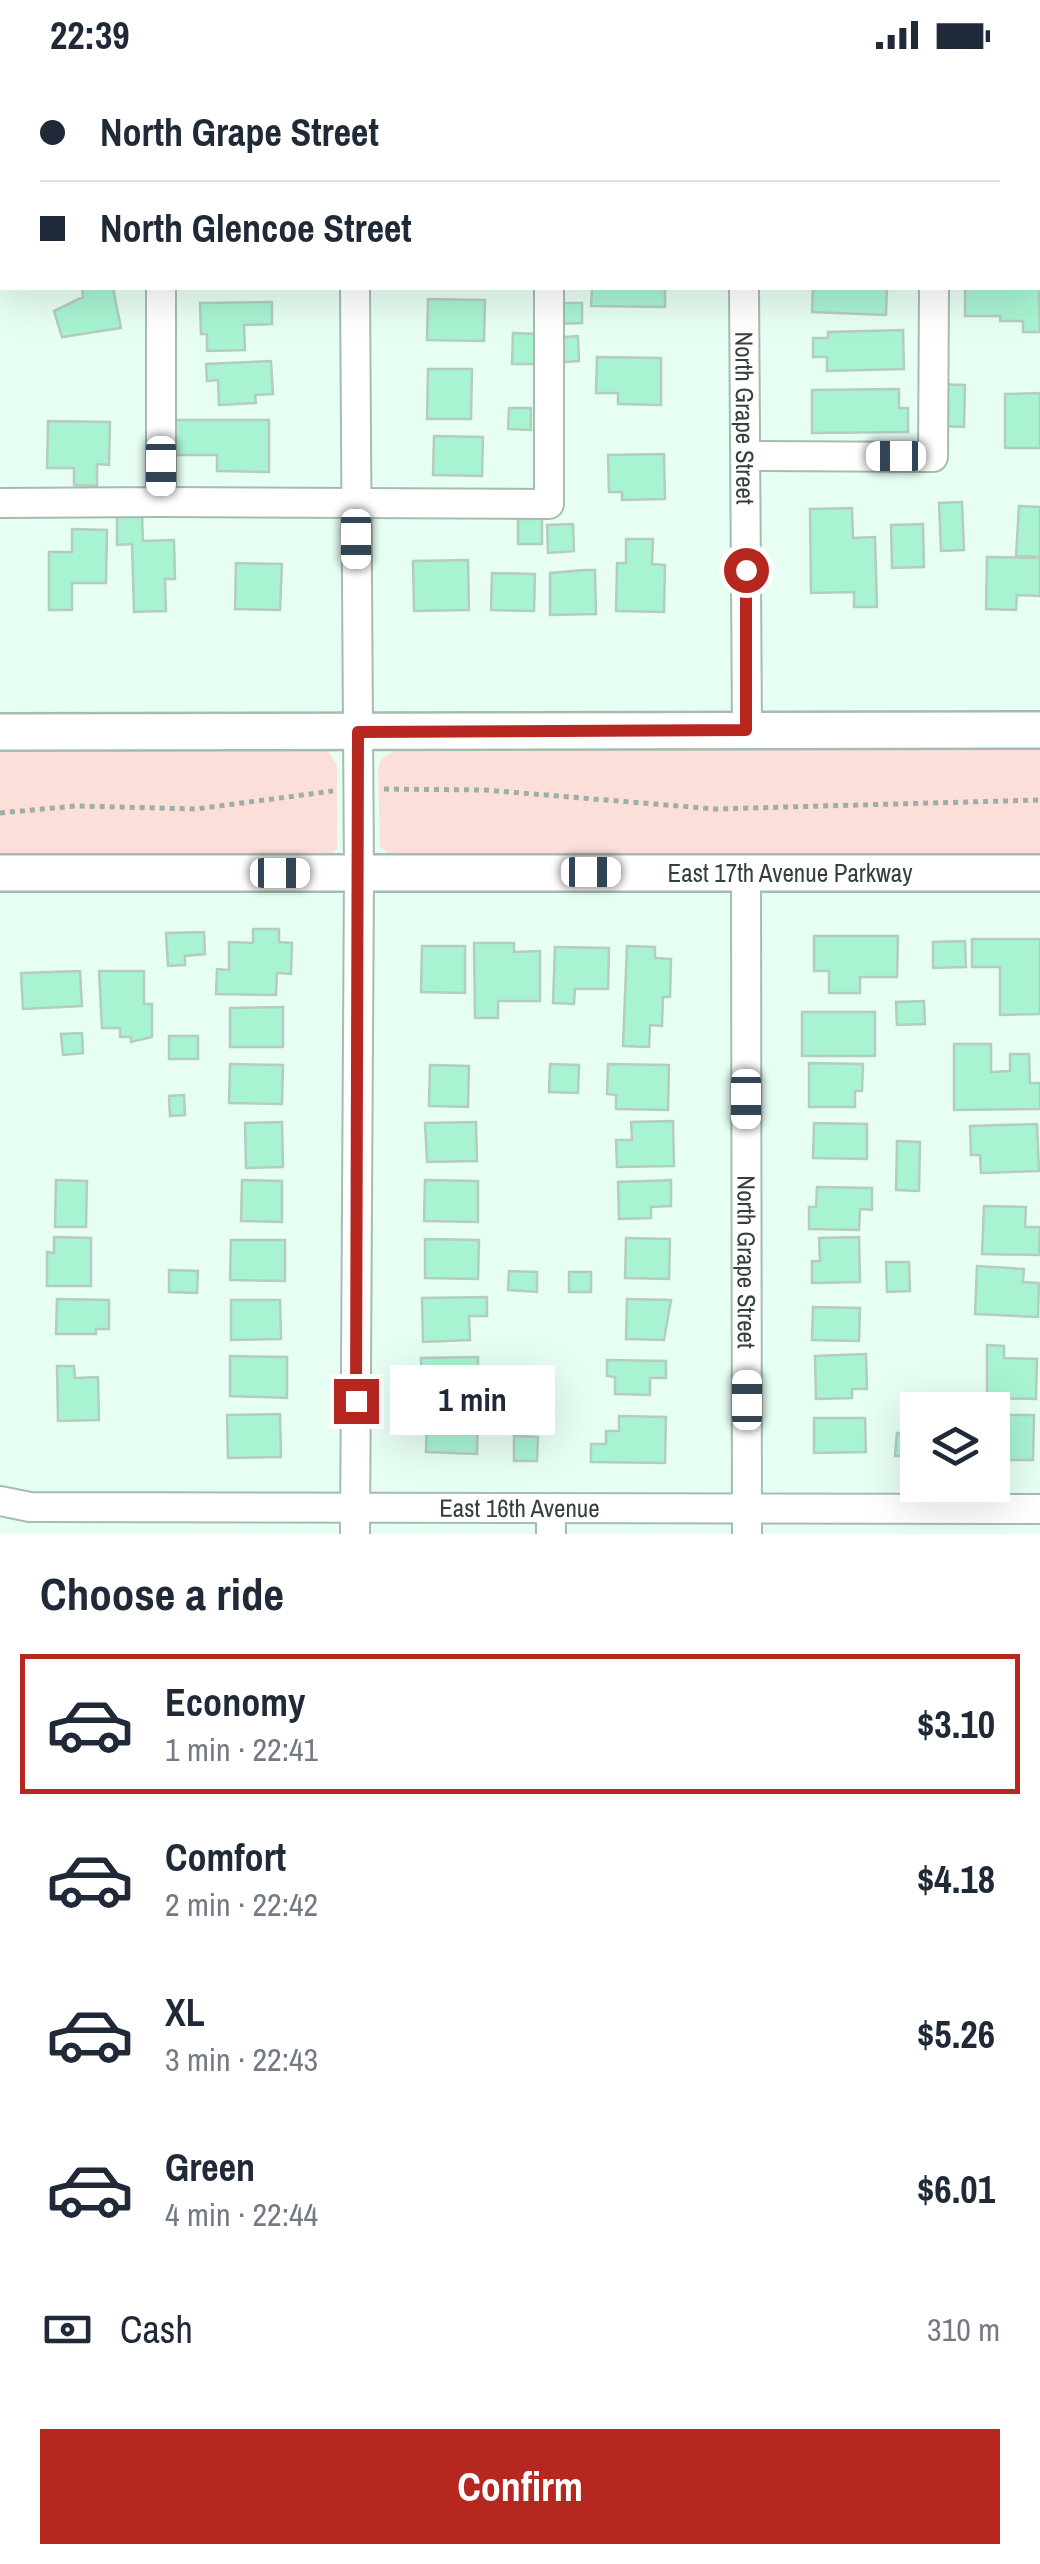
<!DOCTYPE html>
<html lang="en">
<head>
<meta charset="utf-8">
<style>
  :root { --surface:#fff; --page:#f2f2f3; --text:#1f2937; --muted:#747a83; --line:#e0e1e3; --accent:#b62720 }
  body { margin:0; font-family:"Archivo Narrow",sans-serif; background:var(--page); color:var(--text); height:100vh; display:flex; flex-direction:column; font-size:38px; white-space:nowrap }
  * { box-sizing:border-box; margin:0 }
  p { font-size:32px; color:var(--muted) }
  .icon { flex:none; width:55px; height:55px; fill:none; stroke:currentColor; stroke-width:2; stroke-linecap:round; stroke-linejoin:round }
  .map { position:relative; height:1464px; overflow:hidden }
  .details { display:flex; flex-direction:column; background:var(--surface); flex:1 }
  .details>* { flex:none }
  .guide { position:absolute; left:0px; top:0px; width:1040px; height:220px; box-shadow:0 10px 40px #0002; display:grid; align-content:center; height:220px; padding:0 40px; background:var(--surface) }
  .tools { position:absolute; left:900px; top:1322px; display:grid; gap:20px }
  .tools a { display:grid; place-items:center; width:110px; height:110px; border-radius:0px; background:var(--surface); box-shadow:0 10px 40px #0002; font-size:50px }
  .end { position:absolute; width:45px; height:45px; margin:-22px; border:12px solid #b62720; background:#fff; box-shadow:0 0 0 5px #fff }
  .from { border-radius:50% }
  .bubble { position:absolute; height:70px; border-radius:0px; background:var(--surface); box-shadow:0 10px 40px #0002; font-size:32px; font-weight:700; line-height:70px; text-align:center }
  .car { position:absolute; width:30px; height:60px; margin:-30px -15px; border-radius:12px; box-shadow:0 0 8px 2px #0007; background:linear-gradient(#fff 24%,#345 0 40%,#fff 0 76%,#345 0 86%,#fff 0) }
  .guide b { display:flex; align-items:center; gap:35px; height:95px; font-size:38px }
  .guide b+b { border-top:2px solid var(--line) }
  .guide i { width:25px; height:25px; background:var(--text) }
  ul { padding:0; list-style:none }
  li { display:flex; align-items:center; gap:30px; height:140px; margin:0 20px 15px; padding:0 20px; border:5px solid transparent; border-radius:0px }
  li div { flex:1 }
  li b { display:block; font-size:38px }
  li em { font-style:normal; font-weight:700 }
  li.active { border-color:var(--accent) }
  li>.icon { width:90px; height:90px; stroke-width:1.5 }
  h2 { padding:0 40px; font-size:45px; line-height:120px }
  .pay { display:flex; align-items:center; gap:25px; height:110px; padding:0 40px; font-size:38px }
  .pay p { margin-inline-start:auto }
  .cta { display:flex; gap:20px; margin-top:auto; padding:20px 40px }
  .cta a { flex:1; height:115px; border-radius:0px; background:var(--accent); color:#fff; font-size:40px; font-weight:700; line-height:115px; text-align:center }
  .status { display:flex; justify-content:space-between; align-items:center; height:70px; padding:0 50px; background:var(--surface); direction:ltr }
  .status svg { height:28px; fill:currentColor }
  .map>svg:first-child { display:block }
  .green { fill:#fddfda }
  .building { fill:#a7f3d2; stroke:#b5ccc1; stroke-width:2.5 }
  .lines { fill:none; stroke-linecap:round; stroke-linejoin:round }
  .minor-casing { stroke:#a5bcb1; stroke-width:32 }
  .major-casing { stroke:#a5bcb1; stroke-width:40 }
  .path { stroke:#9caea5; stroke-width:5; stroke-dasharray:5 5; stroke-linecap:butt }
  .minor { stroke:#fff; stroke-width:28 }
  .major { stroke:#fff; stroke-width:35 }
  .route { stroke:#b62720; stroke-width:12 }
  .labels { text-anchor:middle; stroke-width:8; stroke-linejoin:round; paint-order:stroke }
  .street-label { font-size:25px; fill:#36403b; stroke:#fff }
</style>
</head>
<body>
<div class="status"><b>22:39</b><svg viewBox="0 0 49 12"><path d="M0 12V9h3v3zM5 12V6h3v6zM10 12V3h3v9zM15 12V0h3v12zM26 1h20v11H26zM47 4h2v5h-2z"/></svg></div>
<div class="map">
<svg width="1040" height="1464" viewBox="0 0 1040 1464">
  <rect width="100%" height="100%" fill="#e7fef3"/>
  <path class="green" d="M0,677L327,679L337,695V779L323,789L0,786Z
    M401,677H1040V787L396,788L380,777L378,699L381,689Z"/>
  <path class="building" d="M1038,204L1040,262H1023V251H1000V246H965V218H1038Z
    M82,218H113L121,258L62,267L54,241L83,227Z
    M592,218H665V237L591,236Z
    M813,218H887L886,245L812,242Z
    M428,229L485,230L484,271L427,270Z
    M272,232V254L244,255L245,280L207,281V264H201L200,233Z
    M555,233H582V253L555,254Z
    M903,260L904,299L827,301V287H813V268H828V262Z
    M513,263L537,264L536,294H512Z
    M578,266L579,291L552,293L551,268Z
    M597,287L661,288V335L618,334V323H596Z
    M271,291L273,324L255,325L256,333L219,335L218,310L207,311L206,294Z
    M428,299H472L471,349H427Z
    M937,314L965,315L964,357L937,356Z
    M899,319V338H908V362L812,363V320Z
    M1040,323V378H1005V324Z
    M509,338H531V360L508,359Z
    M174,350H269V402L217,401V385H174Z
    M48,351L110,352L109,395L97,394V416L74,415V398H47Z
    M434,366L483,367L482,406L433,405Z
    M664,384L665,429L622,430V422H609L608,385Z
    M962,432L964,480L941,481L939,433Z
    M1019,436L1040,437V487L1016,486Z
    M852,438L853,468L875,467L877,537H854V522L811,523L810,439Z
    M142,445L143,471L174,470L175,509H165L166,541L134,542L132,474L117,475V446Z
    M518,449H542V474H518Z
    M573,454L574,481L548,483L547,455Z
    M923,454L924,497L892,498L891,455Z
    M72,459L107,460L106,513H72V540H49V482H72Z
    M626,469H653L652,494L665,495L664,542L616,541L617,493H626Z
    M987,487L1040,488V526L1017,525L1016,540L986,539Z
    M468,490L469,540L414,541L413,491Z
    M236,493L282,494L280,540L235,539Z
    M584,500H595L596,544L550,545V503Z
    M492,503L535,504L534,541L491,540Z
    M253,859H279V872L292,873L291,904L277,903L276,925L216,924L217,899L229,900V872L253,873Z
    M204,862L205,884L185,886V895L168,896L166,863Z
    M814,866H898L897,907H860V923H829V901H814Z
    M972,869H1040V944L1000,945V897H972Z
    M965,871L966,897L933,898V872Z
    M474,873H514V882L540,881V931H498V948H475Z
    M422,876H465V923L421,922Z
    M627,876L655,877V888L671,889L670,927H663L662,956L650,955L649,977L623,976Z
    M555,877L609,878L608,919H575L574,934L553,933Z
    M80,901L82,936L23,939L21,903Z
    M99,901H144V934H152V967L131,972V967H120V958H102Z
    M924,931L925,954L897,955L896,932Z
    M283,937V977H230V938Z
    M802,942H875V986H802Z
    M82,963L83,983L63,985L61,964Z
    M169,966H198V989H169Z
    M954,974H991V1002L1010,1001V984H1029L1030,1013H1040V1039L954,1040Z
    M809,993L863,994L862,1021H855V1037H809Z
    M230,994L283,995L282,1034L229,1033Z
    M550,994L579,995L578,1023L549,1022Z
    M608,994L669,995L668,1040L616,1039V1025L607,1024Z
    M430,995L469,996L468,1037L429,1036Z
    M184,1025L185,1045L170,1046L169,1026Z
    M673,1051L674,1096L617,1097L616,1070H632L631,1052Z
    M282,1052L283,1097L246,1098L245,1053Z
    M476,1052L477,1091L427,1092L425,1053Z
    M814,1053L867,1054V1089L813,1088Z
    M1037,1054L1039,1101L981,1103L980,1085H971L970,1056Z
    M897,1071L920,1072L919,1121L896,1120Z
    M56,1110L87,1111L86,1157H55Z
    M242,1110L282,1111V1152L241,1151Z
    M425,1110L478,1111V1152L424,1151Z
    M671,1110V1136L651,1137V1148L619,1149L618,1112Z
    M817,1117L872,1118V1140L860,1139L859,1160L809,1159V1137H816Z
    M984,1136L1026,1137L1025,1157H1040L1039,1185L982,1184Z
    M54,1167L91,1168V1216H47V1182L54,1183Z
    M859,1167L860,1212L812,1213V1191H820L819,1168Z
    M626,1168L670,1169L669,1209L625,1208Z
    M425,1169L479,1170L478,1209L425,1208Z
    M231,1170H285V1211L230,1210Z
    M886,1192H909L910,1221L887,1222Z
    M977,1196L1024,1199L1023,1212L1039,1213L1038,1247L975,1244Z
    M169,1200L198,1201L197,1223L169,1222Z
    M509,1201L537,1202V1222L508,1220Z
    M569,1202H591V1222H569Z
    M487,1227V1246H469L470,1270L423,1272L422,1228Z
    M57,1229L109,1230V1259H96V1264H56Z
    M627,1229L671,1230L664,1270L626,1269Z
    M231,1230H280L281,1269L231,1270Z
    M813,1237L860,1238L859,1271L812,1270Z
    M987,1275L1004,1276V1288L1037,1289L1036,1329L987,1328Z
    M866,1284L867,1319H852V1328L816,1329L815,1286Z
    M230,1286L287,1287V1328L230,1326Z
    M478,1287V1325H422L421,1288Z
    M607,1290L666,1291V1308H650V1325L615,1324V1307L607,1306Z
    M57,1296H74L75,1308L98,1307L99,1350L58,1351Z
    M508,1312H537L538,1341H509Z
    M280,1344L281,1387L228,1388L227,1345Z
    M427,1345L478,1347L477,1384L426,1382Z
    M992,1345H1034L1033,1390H992Z
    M619,1346L666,1347L665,1393L591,1392V1374H606V1361H619Z
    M814,1348H865L866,1382L814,1383Z
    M897,1363L916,1364L915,1387L895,1386Z
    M514,1366L538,1367L537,1391H514Z"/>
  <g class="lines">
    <g class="minor-casing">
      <g id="minor">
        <path d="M160,0V2"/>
        <path d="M354,0V2"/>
        <path d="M741,0V2"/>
        <path d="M550,2V0"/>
        <path d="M934,2V0"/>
        <path d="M355,218L359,803L355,1464"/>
        <path id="s1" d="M744,218L747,660"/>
        <path d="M746,386L933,387L934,218"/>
        <path d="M161,432L549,434V218"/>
        <path d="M0,433L161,432V218"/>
        <path id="s2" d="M746,802L747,1464"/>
        <path id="s3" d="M0,1431L30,1437L1040,1439"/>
        <path d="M551,1439V1464"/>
      </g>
    </g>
    <g class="major-casing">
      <g id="major">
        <path d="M0,662L1040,660"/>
        <path id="s4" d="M0,803H1040"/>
      </g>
    </g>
    <path class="path" d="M384,719L485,720L715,739L1040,730
      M0,743L75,736L196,739L333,721"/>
    <use href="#minor" class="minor"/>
    <use href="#major" class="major"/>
  </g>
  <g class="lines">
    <path class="route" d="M356,1331L358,662L746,660V500"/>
  </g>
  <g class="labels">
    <g class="street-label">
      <text dy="9" stroke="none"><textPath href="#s1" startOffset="130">North Grape Street</textPath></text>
      <text dy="9" stroke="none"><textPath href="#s4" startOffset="790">East 17th Avenue Parkway</textPath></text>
      <text dy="9" stroke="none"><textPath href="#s2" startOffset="390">North Grape Street</textPath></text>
      <text dy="9" stroke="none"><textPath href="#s3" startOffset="520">East 16th Avenue</textPath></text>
    </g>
  </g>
</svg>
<div class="tools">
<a><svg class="icon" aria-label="layers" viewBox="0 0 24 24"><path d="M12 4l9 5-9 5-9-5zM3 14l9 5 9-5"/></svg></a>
</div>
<i class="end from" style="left:746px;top:500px"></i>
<i class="end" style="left:356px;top:1331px"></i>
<div class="bubble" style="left:390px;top:1295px;width:165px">1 min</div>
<i class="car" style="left:896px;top:386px;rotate:270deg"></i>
<i class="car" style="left:161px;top:396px;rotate:180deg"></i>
<i class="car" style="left:356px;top:469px;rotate:180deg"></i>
<i class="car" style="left:591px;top:802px;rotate:90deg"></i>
<i class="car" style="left:280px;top:803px;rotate:90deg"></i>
<i class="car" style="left:746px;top:1029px;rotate:180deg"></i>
<i class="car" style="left:747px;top:1330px;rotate:0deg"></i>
<div class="guide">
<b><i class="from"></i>North Grape Street</b>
<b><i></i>North Glencoe Street</b>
</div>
</div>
<section class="details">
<h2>Choose a ride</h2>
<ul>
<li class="active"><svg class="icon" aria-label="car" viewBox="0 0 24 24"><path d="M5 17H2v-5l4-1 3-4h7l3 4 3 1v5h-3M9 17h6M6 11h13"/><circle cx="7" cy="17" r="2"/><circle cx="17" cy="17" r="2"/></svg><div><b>Economy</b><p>1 min · 22:41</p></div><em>$3.10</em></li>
<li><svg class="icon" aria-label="car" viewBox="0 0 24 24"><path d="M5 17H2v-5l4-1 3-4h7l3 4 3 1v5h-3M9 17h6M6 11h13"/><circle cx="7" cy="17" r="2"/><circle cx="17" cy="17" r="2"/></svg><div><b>Comfort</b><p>2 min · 22:42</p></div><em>$4.18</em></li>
<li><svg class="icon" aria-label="car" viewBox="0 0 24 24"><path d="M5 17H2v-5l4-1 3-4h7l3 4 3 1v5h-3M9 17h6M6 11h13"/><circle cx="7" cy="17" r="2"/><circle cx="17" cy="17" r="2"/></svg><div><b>XL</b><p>3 min · 22:43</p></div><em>$5.26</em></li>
<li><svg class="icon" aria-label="car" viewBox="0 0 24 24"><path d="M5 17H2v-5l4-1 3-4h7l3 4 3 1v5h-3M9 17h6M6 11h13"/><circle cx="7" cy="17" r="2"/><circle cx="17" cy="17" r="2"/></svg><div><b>Green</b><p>4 min · 22:44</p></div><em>$6.01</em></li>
</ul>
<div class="pay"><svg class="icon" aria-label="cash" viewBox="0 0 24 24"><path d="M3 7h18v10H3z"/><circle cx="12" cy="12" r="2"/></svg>Cash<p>310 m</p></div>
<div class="cta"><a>Confirm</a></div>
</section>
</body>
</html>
